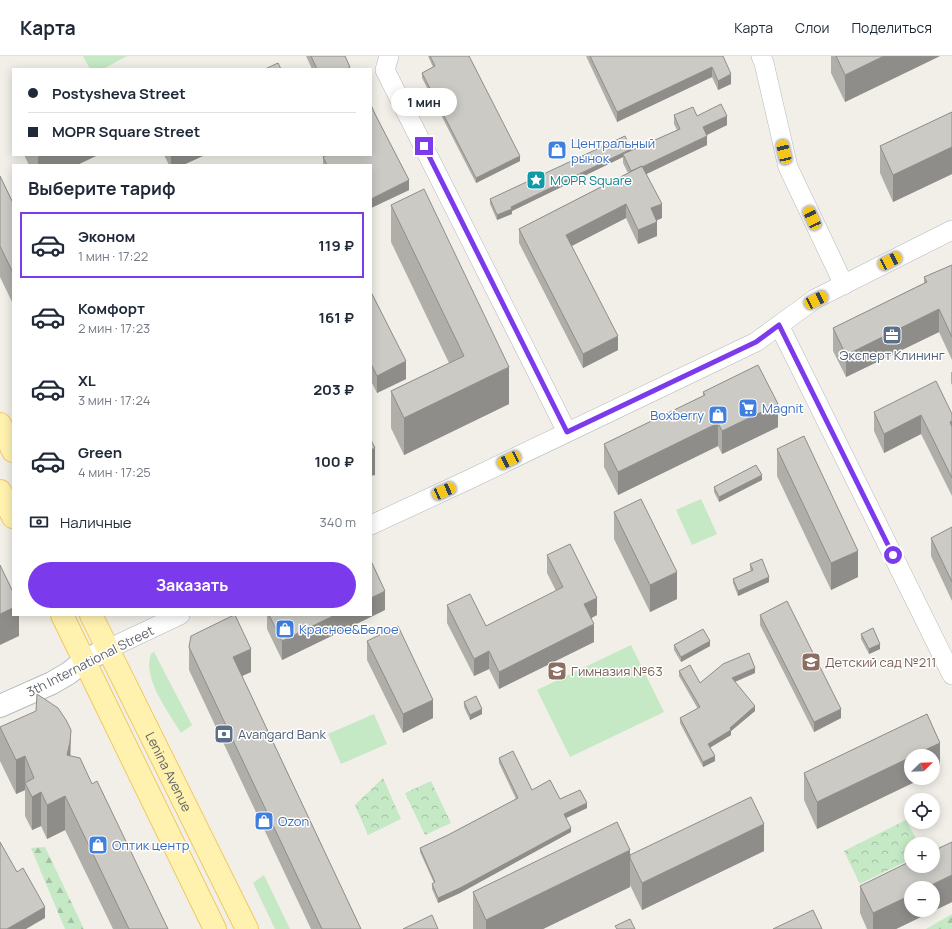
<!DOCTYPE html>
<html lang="ru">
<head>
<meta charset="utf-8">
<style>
  :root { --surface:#fff; --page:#f2f2f3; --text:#1f2937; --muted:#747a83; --line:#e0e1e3; --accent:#7c3aed }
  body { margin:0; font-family:Manrope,sans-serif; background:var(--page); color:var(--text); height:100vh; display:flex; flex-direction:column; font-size:15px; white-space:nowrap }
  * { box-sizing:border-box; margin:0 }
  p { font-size:13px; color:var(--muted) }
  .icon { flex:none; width:22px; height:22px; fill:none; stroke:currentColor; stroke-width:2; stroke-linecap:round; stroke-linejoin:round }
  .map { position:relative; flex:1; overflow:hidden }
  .sheet { position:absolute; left:12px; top:108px; width:360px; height:452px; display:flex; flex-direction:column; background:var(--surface); border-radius:0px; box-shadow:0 2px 10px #0003 }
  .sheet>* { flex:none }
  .top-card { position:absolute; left:12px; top:12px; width:360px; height:88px; border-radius:0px; box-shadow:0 2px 10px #0003; display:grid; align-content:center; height:88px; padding:0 16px; background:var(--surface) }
  .needle { width:26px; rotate:67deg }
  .tools { position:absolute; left:904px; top:693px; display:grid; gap:8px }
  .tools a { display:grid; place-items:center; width:36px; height:36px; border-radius:50%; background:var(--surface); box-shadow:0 2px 10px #0003; font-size:20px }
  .end { position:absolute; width:18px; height:18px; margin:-9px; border:5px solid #7c3aed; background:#fff; box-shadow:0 0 0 2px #fff }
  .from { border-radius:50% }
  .bubble { position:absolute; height:28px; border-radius:14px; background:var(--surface); box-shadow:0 2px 10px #0003; font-size:13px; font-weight:700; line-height:28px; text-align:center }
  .car { position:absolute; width:12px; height:24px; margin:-12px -6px; border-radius:5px; box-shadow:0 0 3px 1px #0007; background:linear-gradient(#f5c518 24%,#345 0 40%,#f5c518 0 76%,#345 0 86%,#f5c518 0) }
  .top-card b { display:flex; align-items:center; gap:14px; height:38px; font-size:15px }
  .top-card b+b { border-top:1px solid var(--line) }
  .top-card i { width:10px; height:10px; background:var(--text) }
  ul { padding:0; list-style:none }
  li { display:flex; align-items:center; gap:12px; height:66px; margin:0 8px 6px; padding:0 8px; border:2px solid transparent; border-radius:0px }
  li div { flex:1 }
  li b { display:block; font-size:15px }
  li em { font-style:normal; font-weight:700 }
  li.selected { border-color:var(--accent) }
  li>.icon { width:36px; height:36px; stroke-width:1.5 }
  h2 { padding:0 16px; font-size:18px; line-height:48px }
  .pay { display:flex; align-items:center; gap:10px; height:44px; padding:0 16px; font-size:15px }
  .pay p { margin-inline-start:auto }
  .button { display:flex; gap:8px; margin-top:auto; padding:8px 16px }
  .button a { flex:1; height:46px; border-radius:24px; background:var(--accent); color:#fff; font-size:16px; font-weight:700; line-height:46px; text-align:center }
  header { display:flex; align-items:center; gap:24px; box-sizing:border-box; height:56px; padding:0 20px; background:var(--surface); border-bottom:1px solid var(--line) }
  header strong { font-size:19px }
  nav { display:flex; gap:22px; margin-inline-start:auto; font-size:14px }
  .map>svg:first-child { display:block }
  .grass { fill:#c5e8c5 }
  .forest { fill:url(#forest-firs) }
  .park { fill:url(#park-crowns) }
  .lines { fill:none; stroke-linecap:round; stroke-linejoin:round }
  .street-casing { stroke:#b5b8bc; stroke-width:20 }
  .secondary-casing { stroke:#b6babf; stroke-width:24 }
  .primary-casing { stroke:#f2c960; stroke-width:24 }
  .street { stroke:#fff; stroke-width:19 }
  .secondary { stroke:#fff; stroke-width:22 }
  .primary { stroke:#fff2af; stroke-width:22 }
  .wall { fill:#afaea9 }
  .shaded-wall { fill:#8f8d8a }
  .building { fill:#cccac5; stroke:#8f8d8a }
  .route { stroke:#7c3aed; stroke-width:5 }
  .labels { text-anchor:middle; stroke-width:3; stroke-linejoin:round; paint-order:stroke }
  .shop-label { font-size:13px; fill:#366cbe; stroke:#fff; text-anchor:start }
  .culture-label { font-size:13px; fill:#0d838f; stroke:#fff; text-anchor:start }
  .service-label { font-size:13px; fill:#4e5e75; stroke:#fff }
  .street-label { font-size:13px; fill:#5f6368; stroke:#fff }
  .education-label { font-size:13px; fill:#785e54; stroke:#fff; text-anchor:start }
</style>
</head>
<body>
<header>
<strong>Карта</strong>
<nav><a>Карта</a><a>Слои</a><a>Поделиться</a></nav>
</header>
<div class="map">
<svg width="952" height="873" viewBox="0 0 952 873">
  <defs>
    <pattern id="forest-firs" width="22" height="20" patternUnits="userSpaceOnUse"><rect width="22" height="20" fill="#c5e8c5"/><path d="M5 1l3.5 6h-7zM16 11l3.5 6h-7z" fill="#a3c0a4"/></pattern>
    <pattern id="park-crowns" width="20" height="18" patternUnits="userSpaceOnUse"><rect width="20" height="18" fill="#c5e8c5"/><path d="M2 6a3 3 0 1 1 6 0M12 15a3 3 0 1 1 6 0" fill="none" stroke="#a3c0a4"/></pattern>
  </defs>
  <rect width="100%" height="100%" fill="#f1efe8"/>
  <path class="grass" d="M83,0H127L103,13H90Z
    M701,443L717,478L692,489L676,454Z
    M631,589L664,656L570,701L537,634Z
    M154,596L192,669L181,677C169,657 142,622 151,598Z
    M374,658L387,688L341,708L328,678Z
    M264,819L290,873H275L253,827Z"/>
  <path class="forest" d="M45,791L84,873H65L31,792Z
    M952,858V873H926Z"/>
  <path class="park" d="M383,722L401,763L368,779L355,749Z
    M431,725L451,767L425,779L405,737Z
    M906,764L919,788H911V803L860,828L844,795Z"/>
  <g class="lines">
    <g class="street-casing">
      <path id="street" d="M389,0L385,14L567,376
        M761,0L764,7L788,111L844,229
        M779,269L952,619
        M371,469L468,424L756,286L815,243L952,174
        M108,593L180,559"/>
    </g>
    <g class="secondary-casing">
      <path id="secondary" d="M0,650L52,627L69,617L84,605L108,593"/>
    </g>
    <g class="primary-casing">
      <g id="primary">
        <path d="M0,368L13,395"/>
        <path d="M0,435L13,461"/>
        <path d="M62,559L215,873"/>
        <path id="s1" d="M91,559L247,873"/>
      </g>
    </g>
    <use href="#street" class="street"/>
    <use href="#secondary" class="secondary"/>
    <use href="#primary" class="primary"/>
  </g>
  <path class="wall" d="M306,0H345L350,13H312Z
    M428,0H469L520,105L476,127L422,22V17L433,11Z
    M586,0H723L731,28L718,34L712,21L617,66Z
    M831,0H940L845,46L831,17Z
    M371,49L375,58L409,124V134L371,152V109H323V101L327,99H371Z
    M952,56V118L893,146L880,117V90Z
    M674,59L697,60L727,69L706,79L707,89L646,118L662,162L657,164V180L638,188L626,162L571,190L618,294L583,312L519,187V173L628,117L623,107V101L512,155V158L497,164L490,148V143L631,95L677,74L674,68Z
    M25,99H98L77,109H29L25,101Z
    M164,99H205L183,109H169Z
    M0,120L13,147V248L0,221Z
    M391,149L509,348L404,399L391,372V335L449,307L391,186Z
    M952,209V304L939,276L846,321L833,295V272L924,227V221Z
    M371,236L406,323L377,337L371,325Z
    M951,316H952V329L951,327Z
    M703,336L778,371L722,398L718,390L618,439L604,411V388L703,340Z
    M874,356L952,358V440L921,378L884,397L874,375Z
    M777,393L858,521L831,534L777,420Z
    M762,424L719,446L714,436V431Z
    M614,456L677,543L650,556L614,483Z
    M952,471V545L931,500V482Z
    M547,499L597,559L591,562L594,586L499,633L489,613L474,620L447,567V549L486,570L556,535L547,517Z
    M750,508L769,526L738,540L733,527V523L751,515L750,513Z
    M385,554L282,604L267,573V559H371Z
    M760,559L841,662L814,676L760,569Z
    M861,578L880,593L869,598L861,583Z
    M367,585L433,662L403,677L367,604Z
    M674,589L710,590L681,606L674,594Z
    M189,591L251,616L242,620L361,873H311L189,614Z
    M679,615L700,627L755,617L735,626L755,655L731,675V679L710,691L715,705L703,711L680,667V662L698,653L679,620Z
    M464,646L482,658L470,664L464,651Z
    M927,658L940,687V713L933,717V700H911V722H923L817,773L804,744V717Z
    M0,671L71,700L92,728L168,873H113L65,774L47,783L41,770L32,774L25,760V734L16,738L0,705Z
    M499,702L532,734L587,752L566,762L571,776L460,837L438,847L432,833V828L434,827L420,796V792L448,779L516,743L499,707Z
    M764,795L642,854L630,829V831L543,873H473V836L630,799Z
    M860,830L952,846L896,873H867L860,857Z"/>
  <path class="shaded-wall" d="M884,0H940L845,46V19Z
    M712,11V21L617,66V56Z
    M731,18V28L718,34V25Z
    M727,60V69L703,81V71Z
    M707,80V89L632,125V116Z
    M952,91V118L893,146V119Z
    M631,93V98H623V101L512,155V158L497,164V159L511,151Z
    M41,99H98L77,109H38V101Z
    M171,99H205L183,109H171Z
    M520,100V105L476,127V122Z
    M409,124V134L371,152V143Z
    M626,148V162L566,193V179Z
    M662,148V162L651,167V152Z
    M657,166V180L638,188V174Z
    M939,253V276L846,321V299Z
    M618,280V294L583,312V298Z
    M406,305V323L377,337V320Z
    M509,311V348L404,399V362Z
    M778,348V371L722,398V375Z
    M921,359V378L884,397V378Z
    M952,365V384L950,366Z
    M718,367V390L618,439V416Z
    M375,392V419L371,420V394Z
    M762,419V424L719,446V441Z
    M858,495V521L831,534V507Z
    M677,516V543L650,556V529Z
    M769,521V526L738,540V535Z
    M385,535V554L282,604V585L335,559H371V542Z
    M597,542V559L584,566V548Z
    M13,552V559H19V580L0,589V558Z
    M594,568V586L499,633V616Z
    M710,585V590L681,606V601Z
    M880,588V593L869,598V593Z
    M251,593V616L233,624V601Z
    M489,595V613L474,620V603Z
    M755,612V617L732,627V622Z
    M433,644V662L403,677V658Z
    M755,650V655L731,675V679L708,693V688L730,672Z
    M482,653V658L470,664V659Z
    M841,653V662L814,676V666Z
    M71,674L70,720L67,699Z
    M940,687V713L933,717V700H912Z
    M25,700V734L16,738V704Z
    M715,700V705L703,711V706Z
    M911,701V722H923L817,773V746Z
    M41,736V770L32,774V741Z
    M65,740V774L47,783V749Z
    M587,747V752L564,763V758Z
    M764,768V795L642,854V827Z
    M571,772V776L460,837L438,847V842Z
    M630,794V831L543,873H486V864Z
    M952,819V846L896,873H873V857L911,839V854H933V832H925Z
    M45,851V862L26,873H7Z"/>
  <path class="building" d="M311,0H345L350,11L347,13H317Z
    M430,0H469L520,100L476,122L422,17L435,10Z
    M590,0H723L731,18L718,25L712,11L617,56Z
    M836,0H884L845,19Z
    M278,7L281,13H265Z
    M721,48L727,60L703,71L707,80L642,111V110L631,115L623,98L680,73L674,59L693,51L697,60Z
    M371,49L375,58L409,124L371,143V109H327L323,101L327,99H371Z
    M952,56V91L893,119L880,90Z
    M625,80L631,93L511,151L512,153L497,159L490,143Z
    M642,110L662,148L651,152L657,166L638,174L626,148L566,179L618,280L583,298L519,173Z
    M0,120L13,147V217L0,190Z
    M424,133L509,311L404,362L391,335L464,300L391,149Z
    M952,209V281L939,253L846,299L833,272L927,226L924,221Z
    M371,236L406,305L377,320L371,308Z
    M758,309L778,348L722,375L718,367L618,416L604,388L705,339L703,336Z
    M936,325L952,358V365L950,366L952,371V422L921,359L884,378L874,356Z
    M804,380L858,495L831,507L777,393Z
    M371,384L375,392L371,394Z
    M756,409L762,419L719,441L714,431Z
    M641,443L677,516L650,529L614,456Z
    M952,471V526L931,482Z
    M570,488L597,542L584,548L594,568L499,616L489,595L474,603L447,549L470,538L486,570L563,531L547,499Z
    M762,503L769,521L738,535L733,523L753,514L750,508Z
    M371,505L385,535L371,542Z
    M0,509L13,536V552L0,558Z
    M787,545L841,653L814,666L760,559Z
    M234,559H235L251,593L233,601L361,873H322L189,591L191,580Z
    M269,559H335L282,585Z
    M398,570L433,644L403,658L367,585Z
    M873,572L880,588L869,593L861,578Z
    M703,573L710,585L681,601L674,589Z
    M749,597L755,612L732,622L755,650L730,672L731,674L708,688L715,700L703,706L680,662L700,651L679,615L690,609L700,627L723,608Z
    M37,638L58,652L66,664L71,674L70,686L67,699L80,702L92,728L97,725L168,873H129L65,740L47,749L41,736L32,741L25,727L34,722L25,700L16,704L0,671L36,655Z
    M476,640L482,653L470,659L464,646Z
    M927,658L940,687L912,700H911V701L817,746L804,717Z
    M513,695L532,734L550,724L560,743L580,734L587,747L564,758L571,772L460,832L438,842L432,828L435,826L420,792L448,779L518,742L499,702Z
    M751,741L764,768L642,827L630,802V799Z
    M617,766L630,794L486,864L473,836Z
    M0,786L17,816L23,812L45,851L7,873H0Z
    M952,786V819L925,832H911V839L873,857L860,830L911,805V810H933V795Z
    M813,854L822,873H773Z
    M432,859L438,873H403Z
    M630,863L635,873H617L615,870Z"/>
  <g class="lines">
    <path class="route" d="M424,90L567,376L756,286L779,269L893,499"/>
  </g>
  <defs>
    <g id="shop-square" transform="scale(1)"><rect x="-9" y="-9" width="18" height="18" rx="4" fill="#3f7fe0" stroke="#fff"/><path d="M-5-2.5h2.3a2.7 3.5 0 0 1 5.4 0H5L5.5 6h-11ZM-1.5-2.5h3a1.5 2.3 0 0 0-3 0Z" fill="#fff"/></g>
    <g id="sight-square" transform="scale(1)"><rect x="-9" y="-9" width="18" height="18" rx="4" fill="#0f9aa8" stroke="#fff"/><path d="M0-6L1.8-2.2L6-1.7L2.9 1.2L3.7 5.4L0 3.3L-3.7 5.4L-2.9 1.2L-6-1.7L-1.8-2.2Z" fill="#fff"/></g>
    <g id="office-square" transform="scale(1)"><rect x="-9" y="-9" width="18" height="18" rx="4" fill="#5c6f8a" stroke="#fff"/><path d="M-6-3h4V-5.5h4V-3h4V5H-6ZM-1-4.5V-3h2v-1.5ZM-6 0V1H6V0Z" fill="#fff"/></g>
    <g id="supermarket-square" transform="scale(1)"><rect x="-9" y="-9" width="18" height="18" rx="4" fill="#3f7fe0" stroke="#fff"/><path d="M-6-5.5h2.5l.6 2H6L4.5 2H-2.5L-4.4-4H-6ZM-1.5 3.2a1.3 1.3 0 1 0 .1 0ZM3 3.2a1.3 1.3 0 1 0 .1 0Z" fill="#fff"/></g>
    <g id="school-square" transform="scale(1)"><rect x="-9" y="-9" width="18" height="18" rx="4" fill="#8d6e63" stroke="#fff"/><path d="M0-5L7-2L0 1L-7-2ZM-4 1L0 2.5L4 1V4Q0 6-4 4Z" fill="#fff"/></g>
    <g id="bank-square" transform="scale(1)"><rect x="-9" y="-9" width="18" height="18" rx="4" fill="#5c6f8a" stroke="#fff"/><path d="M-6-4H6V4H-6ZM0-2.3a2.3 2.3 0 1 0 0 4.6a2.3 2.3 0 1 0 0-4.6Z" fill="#fff"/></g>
  </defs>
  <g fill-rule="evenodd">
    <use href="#shop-square" x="557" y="94"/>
    <use href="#sight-square" x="536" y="124"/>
    <use href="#office-square" x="892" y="279"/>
    <use href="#supermarket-square" x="748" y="352"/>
    <use href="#shop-square" x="718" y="359"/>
    <use href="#shop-square" x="285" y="573"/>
    <use href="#school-square" x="811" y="606"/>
    <use href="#school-square" x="557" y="615"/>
    <use href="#bank-square" x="224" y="678"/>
    <use href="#shop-square" x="264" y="765"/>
    <use href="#shop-square" x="98" y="789"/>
  </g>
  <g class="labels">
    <g class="shop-label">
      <text x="571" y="92">Центральный<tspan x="571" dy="15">рынок</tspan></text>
      <text x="762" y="357">Magnit</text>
      <text x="704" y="364" text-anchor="end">Boxberry</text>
      <text x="299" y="578">Красное&amp;Белое</text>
      <text x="278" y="770">Ozon</text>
      <text x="112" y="794">Оптик центр</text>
    </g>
    <g class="culture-label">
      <text x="550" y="129">MOPR Square</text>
    </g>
    <g class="service-label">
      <text x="892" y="304">Эксперт Клининг</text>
      <text x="238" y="683" text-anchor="start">Avangard Bank</text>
    </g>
    <g class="street-label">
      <text transform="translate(90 605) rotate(-27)" y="5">3th International Street</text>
      <text dy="5" stroke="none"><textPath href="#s1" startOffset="175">Lenina Avenue</textPath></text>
    </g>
    <g class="education-label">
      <text x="825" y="611">Детский сад №211</text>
      <text x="571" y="620">Гимназия №63</text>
    </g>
  </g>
</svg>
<div class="tools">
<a><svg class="needle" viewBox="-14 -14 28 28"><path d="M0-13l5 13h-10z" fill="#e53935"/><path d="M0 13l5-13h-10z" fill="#747a83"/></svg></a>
<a><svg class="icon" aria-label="locate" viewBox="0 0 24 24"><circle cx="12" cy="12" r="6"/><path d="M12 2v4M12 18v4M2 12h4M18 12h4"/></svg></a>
<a>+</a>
<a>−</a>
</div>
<i class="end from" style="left:893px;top:499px"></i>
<i class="end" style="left:424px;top:90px"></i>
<div class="bubble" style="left:391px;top:32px;width:66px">1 мин</div>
<i class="car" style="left:784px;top:96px;rotate:347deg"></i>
<i class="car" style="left:812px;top:162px;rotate:335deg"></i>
<i class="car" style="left:890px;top:205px;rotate:63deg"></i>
<i class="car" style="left:816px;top:244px;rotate:63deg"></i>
<i class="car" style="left:509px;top:404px;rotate:244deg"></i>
<i class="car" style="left:444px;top:435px;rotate:66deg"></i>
<div class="top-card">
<b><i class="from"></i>Postysheva Street</b>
<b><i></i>MOPR Square Street</b>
</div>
<section class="sheet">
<h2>Выберите тариф</h2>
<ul>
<li class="selected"><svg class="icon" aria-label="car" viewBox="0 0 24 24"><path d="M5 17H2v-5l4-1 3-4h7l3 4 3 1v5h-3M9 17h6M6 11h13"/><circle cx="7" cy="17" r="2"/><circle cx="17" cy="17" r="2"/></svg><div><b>Эконом</b><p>1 мин · 17:22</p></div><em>119 ₽</em></li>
<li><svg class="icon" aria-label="car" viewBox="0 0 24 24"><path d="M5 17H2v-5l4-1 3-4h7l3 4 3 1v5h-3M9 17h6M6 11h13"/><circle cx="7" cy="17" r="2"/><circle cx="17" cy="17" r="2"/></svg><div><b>Комфорт</b><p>2 мин · 17:23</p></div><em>161 ₽</em></li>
<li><svg class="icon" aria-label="car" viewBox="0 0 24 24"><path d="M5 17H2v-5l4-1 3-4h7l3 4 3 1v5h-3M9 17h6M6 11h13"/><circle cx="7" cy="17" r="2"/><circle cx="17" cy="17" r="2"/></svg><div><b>XL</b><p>3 мин · 17:24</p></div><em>203 ₽</em></li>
<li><svg class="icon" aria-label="car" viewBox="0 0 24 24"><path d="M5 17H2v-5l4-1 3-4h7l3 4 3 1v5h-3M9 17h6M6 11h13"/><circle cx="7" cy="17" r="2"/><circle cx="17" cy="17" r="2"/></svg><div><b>Green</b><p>4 мин · 17:25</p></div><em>100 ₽</em></li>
</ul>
<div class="pay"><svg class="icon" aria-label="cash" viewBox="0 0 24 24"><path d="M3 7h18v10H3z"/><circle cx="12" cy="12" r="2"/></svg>Наличные<p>340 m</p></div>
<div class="button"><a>Заказать</a></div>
</section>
</div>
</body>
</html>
